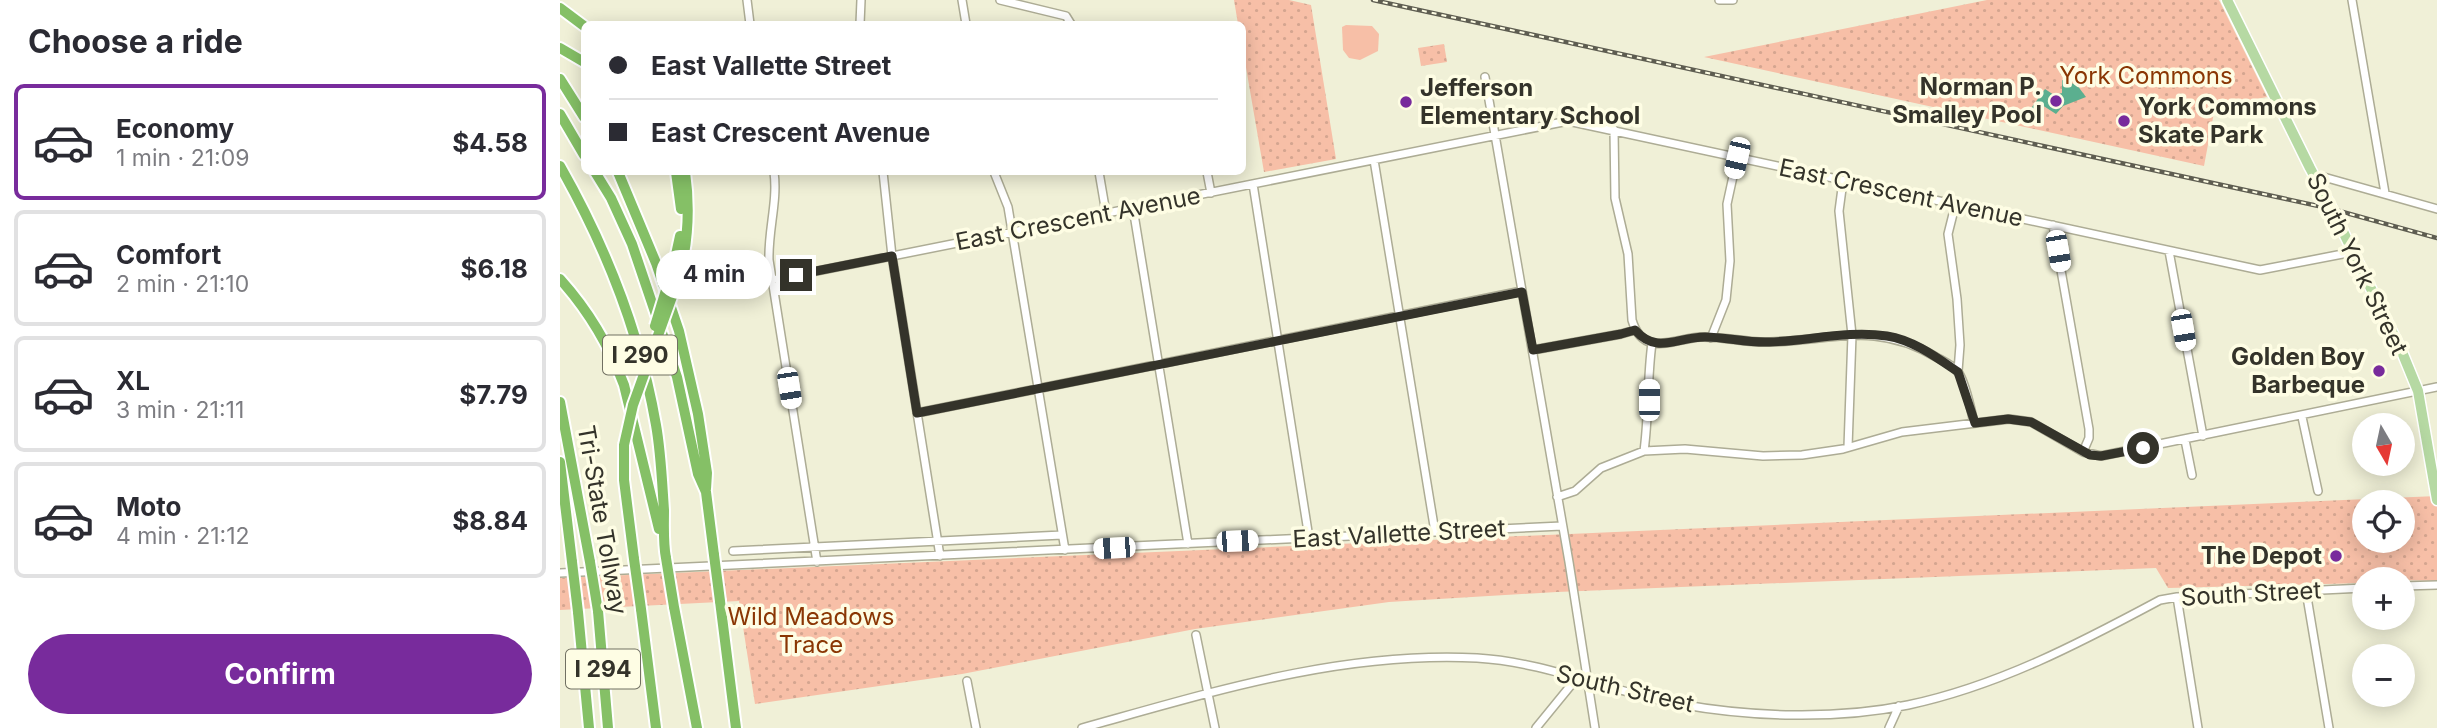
<!DOCTYPE html>
<html lang="en">
<head>
<meta charset="utf-8">
<style>
  :root { --surface:#fff; --page:#f7f7f7; --text:#2b2b33; --muted:#7c7c81; --line:#e1e1e2; --accent:#782b9c }
  body { margin:0; font-family:Inter,sans-serif; background:var(--page); color:var(--text); height:100vh; display:flex; flex-direction:column; font-size:26px; white-space:nowrap }
  * { box-sizing:border-box; margin:0 }
  p { font-size:23px; color:var(--muted) }
  .icon { flex:none; width:38px; height:38px; fill:none; stroke:currentColor; stroke-width:2; stroke-linecap:round; stroke-linejoin:round }
  .map { position:relative; flex:1; overflow:hidden }
  .panel { display:flex; flex-direction:column; background:var(--surface); width:560px }
  .panel>* { flex:none }
  .top-card { position:absolute; left:21px; top:21px; width:665px; height:154px; border-radius:10px; box-shadow:0 4px 18px #0003; display:grid; align-content:center; height:154px; padding:0 28px; background:var(--surface) }
  .needle { width:46px; rotate:171deg }
  .tools { position:absolute; left:1792px; top:413px; display:grid; gap:14px }
  .tools a { display:grid; place-items:center; width:63px; height:63px; border-radius:50%; background:var(--surface); box-shadow:0 4px 18px #0003; font-size:35px }
  .end { position:absolute; width:32px; height:32px; margin:-16px; border:9px solid #34332a; background:#fff; box-shadow:0 0 0 4px #fff }
  .from { border-radius:50% }
  .bubble { position:absolute; height:49px; border-radius:24px; background:var(--surface); box-shadow:0 4px 18px #0003; font-size:23px; font-weight:700; line-height:49px; text-align:center }
  .car { position:absolute; width:21px; height:42px; margin:-21px -10px; border-radius:9px; box-shadow:0 0 5px 2px #0007; background:linear-gradient(#fff 24%,#345 0 40%,#fff 0 76%,#345 0 86%,#fff 0) }
  .top-card b { display:flex; align-items:center; gap:24px; height:66px; font-size:26px }
  .top-card b+b { border-top:2px solid var(--line) }
  .top-card i { width:18px; height:18px; background:var(--text) }
  ul { padding:0; list-style:none }
  li { display:flex; align-items:center; gap:21px; height:116px; margin:0 14px 10px; padding:0 14px; border:4px solid var(--line); border-radius:10px }
  li div { flex:1 }
  li b { display:block; font-size:26px }
  li em { font-style:normal; font-weight:700 }
  li.on { border-color:var(--accent) }
  li>.icon { width:63px; height:63px; stroke-width:1.5 }
  h2 { padding:0 28px; font-size:32px; line-height:84px }
  .action { display:flex; gap:14px; margin-top:auto; padding:14px 28px }
  .action a { flex:1; height:80px; border-radius:42px; background:var(--accent); color:#fff; font-size:28px; font-weight:700; line-height:80px; text-align:center }
  main { display:flex; flex:1; min-height:0 }
  .map>svg:first-child { display:block }
  .grass { fill:#f7bfa7 }
  .park { fill:url(#park-dots); fill-rule:evenodd }
  .water { fill:#5baf8f }
  .lines { fill:none; stroke-linecap:round; stroke-linejoin:round }
  .minor-casing { stroke:#adac95; stroke-width:10 }
  .major-casing { stroke:#fff; stroke-width:13 }
  .highway-casing { stroke:#fff; stroke-width:14 }
  .minor { stroke:#fff; stroke-width:7 }
  .major { stroke:#b6d9a3; stroke-width:10 }
  .highway { stroke:#85c066; stroke-width:10 }
  .rail-casing { stroke:#5e5d51; stroke-width:4.5 }
  .rail { stroke:#fefde4; stroke-width:2; stroke-dasharray:5; stroke-linecap:butt }
  .highway-bridge-casing { stroke:#fff; stroke-width:14; stroke-linecap:butt }
  .highway-bridge { stroke:#85c066; stroke-width:10 }
  .route { stroke:#34332a; stroke-width:9 }
  .poi-dot { fill:#782b9c; stroke:#fefde4; stroke-width:2.5 }
  .labels { text-anchor:middle; stroke-width:7; stroke-linejoin:round; paint-order:stroke }
  .shield { fill:#fefde4; stroke:#717062; stroke-width:2 }
  .shield-label { font-size:23px; font-weight:bold; fill:#34332a }
  .park-label { font-size:24px; fill:#8a3604; stroke:#fefde4 }
  .poi-label { font-size:24px; font-weight:bold; fill:#34332a; stroke:#fefde4; text-anchor:end }
  .street-label { font-size:24px; fill:#34332a; stroke:#fefde4 }
</style>
</head>
<body>
<main>
<section class="panel">
<h2>Choose a ride</h2>
<ul>
<li class="on"><svg class="icon" aria-label="car" viewBox="0 0 24 24"><path d="M5 17H2v-5l4-1 3-4h7l3 4 3 1v5h-3M9 17h6M6 11h13"/><circle cx="7" cy="17" r="2"/><circle cx="17" cy="17" r="2"/></svg><div><b>Economy</b><p>1 min · 21:09</p></div><em>$4.58</em></li>
<li><svg class="icon" aria-label="car" viewBox="0 0 24 24"><path d="M5 17H2v-5l4-1 3-4h7l3 4 3 1v5h-3M9 17h6M6 11h13"/><circle cx="7" cy="17" r="2"/><circle cx="17" cy="17" r="2"/></svg><div><b>Comfort</b><p>2 min · 21:10</p></div><em>$6.18</em></li>
<li><svg class="icon" aria-label="car" viewBox="0 0 24 24"><path d="M5 17H2v-5l4-1 3-4h7l3 4 3 1v5h-3M9 17h6M6 11h13"/><circle cx="7" cy="17" r="2"/><circle cx="17" cy="17" r="2"/></svg><div><b>XL</b><p>3 min · 21:11</p></div><em>$7.79</em></li>
<li><svg class="icon" aria-label="car" viewBox="0 0 24 24"><path d="M5 17H2v-5l4-1 3-4h7l3 4 3 1v5h-3M9 17h6M6 11h13"/><circle cx="7" cy="17" r="2"/><circle cx="17" cy="17" r="2"/></svg><div><b>Moto</b><p>4 min · 21:12</p></div><em>$8.84</em></li>
</ul>
<div class="action"><a>Confirm</a></div>
</section>
<div class="map">
<svg width="1877" height="728" viewBox="0 0 1877 728">
  <defs>
    <pattern id="park-dots" width="8" height="8" patternUnits="userSpaceOnUse" patternTransform="scale(1.75)"><rect width="8" height="8" fill="#f7bfa7"/><path d="M2 2h.1M6 6h.1" fill="none" stroke="#d4a590" stroke-width="1.8" stroke-linecap="round"/></pattern>
  </defs>
  <rect width="100%" height="100%" fill="#f0f0d7"/>
  <path class="grass" d="M786,25L812,26L819,34L818,51L800,60L789,58L783,50L782,27Z"/>
  <path class="park" d="M674,0H729L751,5L776,159L704,172L683,50L682,24H678Z
    M1427,0H1659L1707,97L1655,107L1644,166L1144,57Z
    M884,44L887,62L861,66L858,48Z
    M1877,496V581L1804,579V583L1608,588L1596,568L997,592L829,602L635,629L402,674L195,704L179,601L0,610V578ZM1804,502H1843V541H1804Z"/>
  <path class="water" d="M1502,80L1517,85L1526,97L1503,106L1496,114L1482,105L1475,115L1469,111L1485,89L1494,95L1502,93Z"/>
  <g class="lines">
    <g class="minor-casing">
      <path id="minor" d="M187,0L190,24
        M402,0L406,24
        M440,0L506,16L511,24
        M1159,0H1173
        M1792,0L1825,193
        M300,24L301,0
        M925,77L1009,562L1035,728
        M1054,130L1055,198L1068,254L1072,320C1083,358 1114,339 1140,337C1163,336 1186,343 1210,342C1273,340 1317,321 1376,357C1383,361 1394,366 1398,372C1406,383 1411,410 1414,423
        M814,160L875,532
        M214,172C218,201 208,230 209,260L257,562
        M323,172L332,256L380,556
        M434,172L448,207L505,550
        M539,172L546,213
        M647,172L651,193
        M1753,174L1877,209
        M1283,181L1279,211L1292,335L1288,447
        M693,184L749,538
        M1395,206L1388,234L1397,299L1400,345L1398,371
        M573,208L628,544
        M1493,225L1529,429V438L1523,452
        M1609,251L1643,436
        M147,293L1008,121L1700,270L1793,252
        M1151,338L1166,300L1170,261L1167,204L1177,158
        M973,350L1061,334L1075,330
        M357,413L962,291
        M1742,417L1758,491
        M1625,440L1632,475
        M1084,451C1089,415 1087,379 1092,343
        M997,497L1015,491L1041,468L1084,451L1125,449L1203,456L1242,455L1283,449L1342,432L1449,419L1471,422L1523,452L1541,456L1877,387
        M173,551L502,535
        M0,573L1002,526
        M1843,586L1877,585
        M1746,591L1769,728
        M1617,597L1638,728
        M636,635L655,728
        M407,681L416,728
        M522,728C652,692 781,651 917,658C986,662 1051,692 1119,704C1190,717 1276,720 1348,705C1438,686 1520,643 1600,600L1617,597L1804,588
        M976,728L1016,679
        M1329,728L1339,706"/>
    </g>
    <g class="major-casing">
      <path id="major" d="M1667,0L1750,168L1772,209L1842,352L1858,391L1877,500"/>
    </g>
    <g class="highway-casing">
      <path id="highway" d="M0,8L24,26
        M0,48L24,62
        M0,79L24,117
        M0,114L24,155
        M0,166C46,247 80,333 96,425C101,453 102,482 104,510C104,526 103,543 106,558
        M35,172L51,198L72,244L117,377L138,474L146,492L154,555
        M58,172L96,263L119,331L138,414L147,473L146,489
        M116,172L121,209
        M114,264L120,236
        M119,277C128,243 130,207 125,172
        M0,279C28,310 49,345 64,385L99,529
        M0,402L30,562
        M64,445V480L74,559
        M0,462L12,562
        M160,601L176,728
        M114,607L137,728
        M81,609L96,728
        M38,611L48,728
        M18,612L29,728"/>
    </g>
    <use href="#minor" class="minor"/>
    <use href="#major" class="major"/>
    <use href="#highway" class="highway"/>
    <g class="rail-casing">
      <path id="rail" d="M813,0L1772,209L1877,238"/>
    </g>
    <use href="#rail" class="rail"/>
    <g class="highway-bridge-casing">
      <path id="highway-bridge" d="M95,326L114,264
        M64,445L73,405L119,277
        M154,555L160,601
        M106,558L114,607
        M74,559L81,609
        M12,562L18,612
        M30,562L38,611"/>
    </g>
    <use href="#highway-bridge" class="highway-bridge"/>
  </g>
  <g class="lines">
    <path class="route" d="M236,275L332,256L357,413L962,292L973,350L1061,334L1075,330C1097,355 1117,337 1145,337C1166,337 1187,343 1209,342C1248,341 1288,330 1327,336C1353,340 1376,357 1398,372L1415,423L1448,419L1471,422L1530,455L1541,456L1583,448"/>
  </g>
  <g class="poi-dot">
    <circle cx="1496" cy="101" r="7"/>
    <circle cx="846" cy="102" r="7"/>
    <circle cx="1564" cy="121" r="7"/>
    <circle cx="1819" cy="371" r="7"/>
    <circle cx="1776" cy="556" r="7"/>
  </g>
  <g class="labels">
    <g class="shield">
      <rect x="43" y="335.5" width="74" height="39" rx="5"/>
      <rect x="6" y="649.5" width="74" height="39" rx="5"/>
    </g>
    <g class="shield-label">
      <text x="80" y="363">I 290</text>
      <text x="43" y="677">I 294</text>
    </g>
    <g class="park-label">
      <text x="1586" y="84">York Commons</text>
      <text x="251" y="625">Wild Meadows<tspan x="251" dy="28">Trace</tspan></text>
    </g>
    <g class="poi-label">
      <text x="1482" y="95">Norman P.<tspan x="1482" dy="28">Smalley Pool</tspan></text>
      <text x="860" y="96" text-anchor="start">Jefferson<tspan x="860" dy="28">Elementary School</tspan></text>
      <text x="1578" y="115" text-anchor="start">York Commons<tspan x="1578" dy="28">Skate Park</tspan></text>
      <text x="1805" y="365">Golden Boy<tspan x="1805" dy="28">Barbeque</tspan></text>
      <text x="1762" y="564">The Depot</text>
    </g>
    <g class="street-label">
      <text transform="translate(1341 193) rotate(12)" y="8">East Crescent Avenue</text>
      <text transform="translate(518 219) rotate(-11)" y="8">East Crescent Avenue</text>
      <text transform="translate(1797 264) rotate(64)" y="8">South York Street</text>
      <text transform="translate(42 520) rotate(80)" y="8">Tri-State Tollway</text>
      <text transform="translate(839 534) rotate(-3)" y="8">East Vallette Street</text>
      <text transform="translate(1691 594) rotate(-3)" y="8">South Street</text>
      <text transform="translate(1065 689) rotate(13)" y="8">South Street</text>
    </g>
  </g>
</svg>
<div class="tools">
<a><svg class="needle" viewBox="-14 -14 28 28"><path d="M0-13l5 13h-10z" fill="#e53935"/><path d="M0 13l5-13h-10z" fill="#7c7c81"/></svg></a>
<a><svg class="icon" aria-label="locate" viewBox="0 0 24 24"><circle cx="12" cy="12" r="6"/><path d="M12 2v4M12 18v4M2 12h4M18 12h4"/></svg></a>
<a>+</a>
<a>−</a>
</div>
<i class="end from" style="left:1583px;top:448px"></i>
<i class="end" style="left:236px;top:275px"></i>
<div class="bubble" style="left:96px;top:250px;width:116px">4 min</div>
<i class="car" style="left:1177px;top:158px;rotate:193deg"></i>
<i class="car" style="left:1498px;top:251px;rotate:170deg"></i>
<i class="car" style="left:1623px;top:330px;rotate:170deg"></i>
<i class="car" style="left:229px;top:388px;rotate:171deg"></i>
<i class="car" style="left:1089px;top:400px;rotate:0deg"></i>
<i class="car" style="left:677px;top:541px;rotate:88deg"></i>
<i class="car" style="left:554px;top:548px;rotate:267deg"></i>
<div class="top-card">
<b><i class="from"></i>East Vallette Street</b>
<b><i></i>East Crescent Avenue</b>
</div>
</div>
</main>
</body>
</html>
